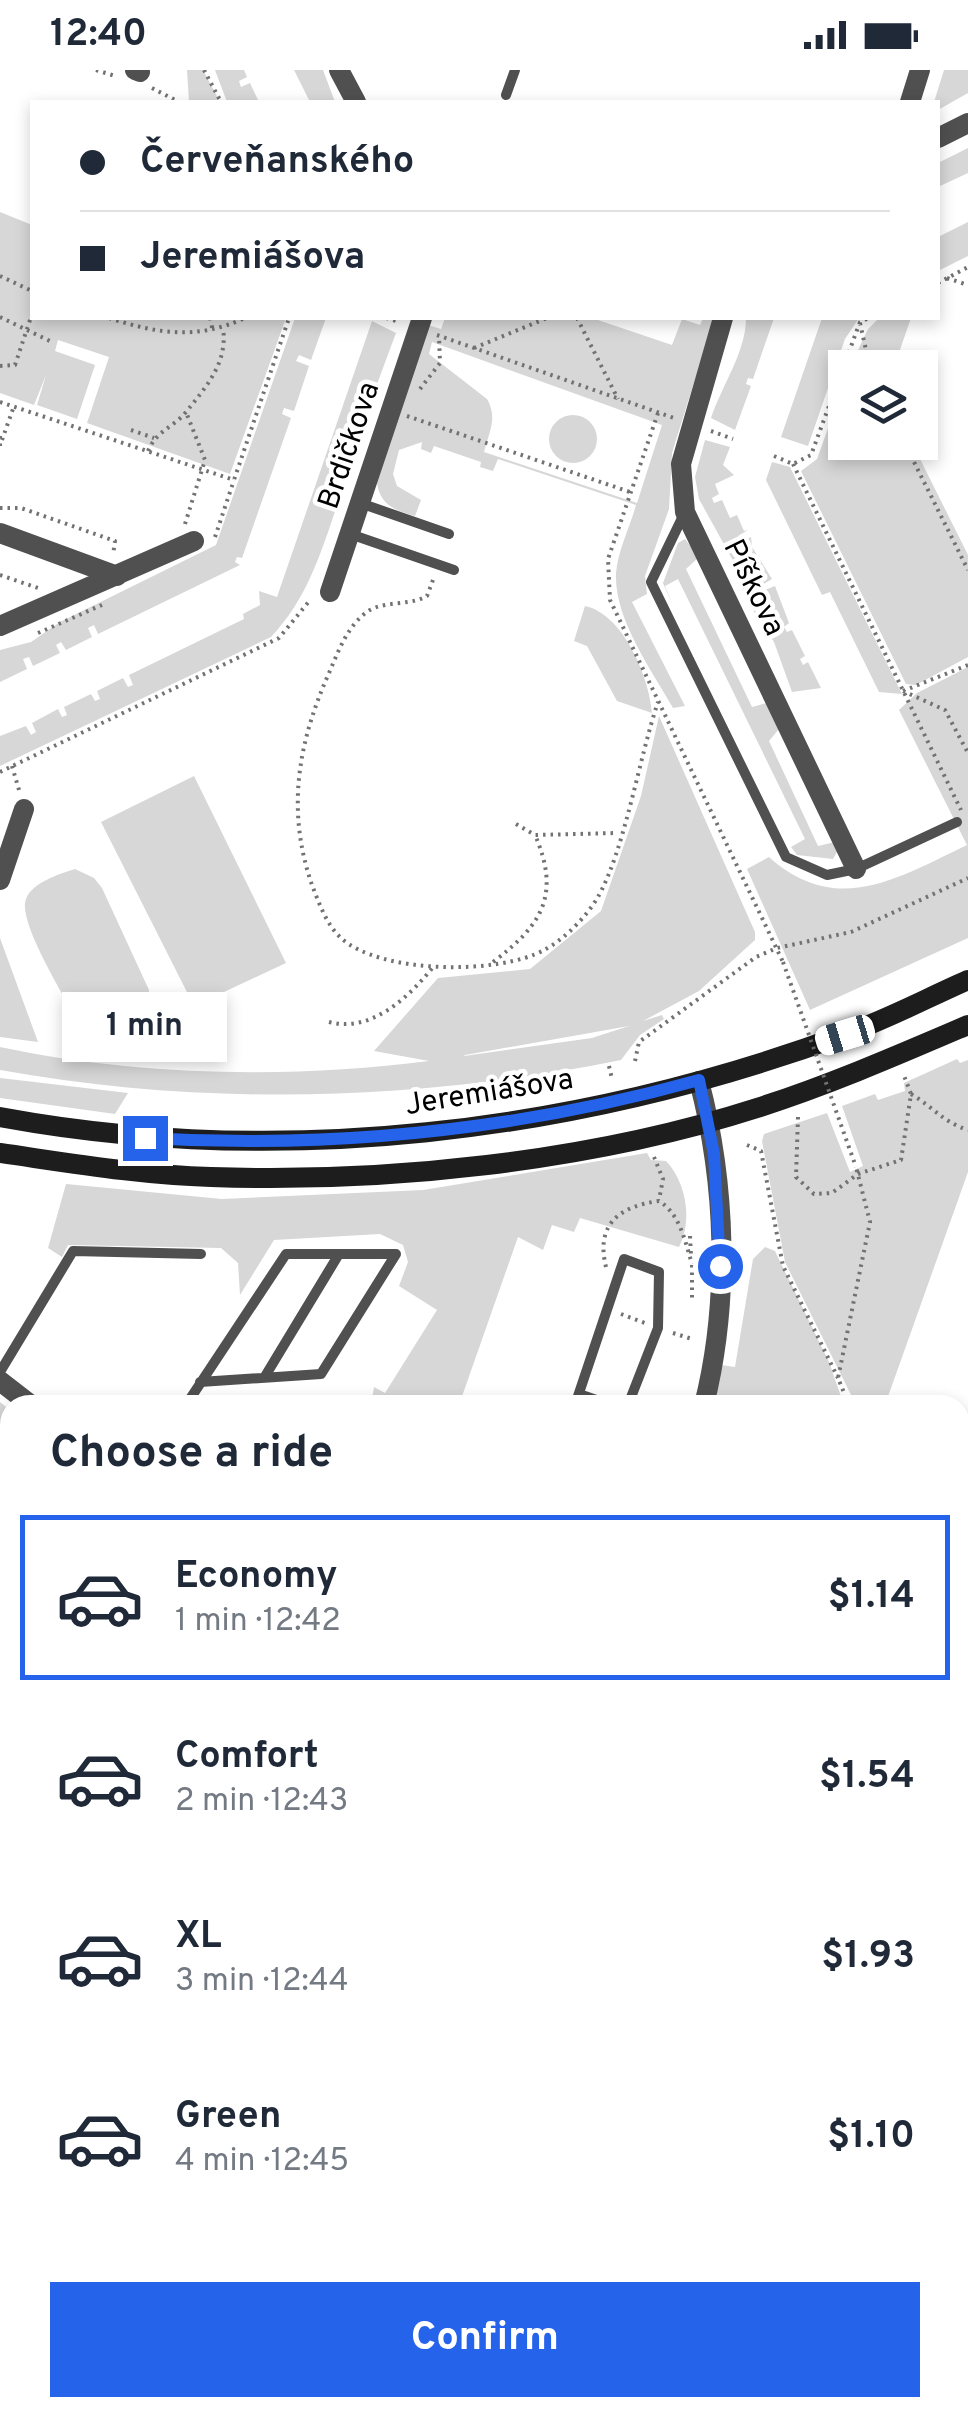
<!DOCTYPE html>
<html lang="en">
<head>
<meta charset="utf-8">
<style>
  :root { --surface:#fff; --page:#f2f2f3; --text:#1f2937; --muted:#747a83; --line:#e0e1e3; --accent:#2563eb }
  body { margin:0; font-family:Overpass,sans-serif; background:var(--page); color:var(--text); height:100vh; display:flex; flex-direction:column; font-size:38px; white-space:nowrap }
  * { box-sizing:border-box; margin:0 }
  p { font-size:32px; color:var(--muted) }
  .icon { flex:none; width:55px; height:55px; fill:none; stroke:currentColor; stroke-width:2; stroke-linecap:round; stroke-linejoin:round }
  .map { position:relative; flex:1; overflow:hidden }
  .sheet { position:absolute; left:0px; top:1325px; width:970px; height:1022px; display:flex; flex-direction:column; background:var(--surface); border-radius:30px 30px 0 0; box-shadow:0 5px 15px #0003 }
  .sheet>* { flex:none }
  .hud { position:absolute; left:30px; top:30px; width:910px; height:220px; border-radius:0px; box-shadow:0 5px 15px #0003; display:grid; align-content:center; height:220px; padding:0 50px; background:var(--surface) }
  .buttons { position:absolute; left:828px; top:280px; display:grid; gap:20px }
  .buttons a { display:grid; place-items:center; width:110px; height:110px; border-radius:0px; background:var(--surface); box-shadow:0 5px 15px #0003; font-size:50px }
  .end { position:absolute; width:45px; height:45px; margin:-22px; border:12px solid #2563eb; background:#fff; box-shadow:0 0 0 5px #fff }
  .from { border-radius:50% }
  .bubble { position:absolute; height:70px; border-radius:0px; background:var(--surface); box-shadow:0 5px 15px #0003; font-size:32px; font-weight:700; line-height:70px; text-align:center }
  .car { position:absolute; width:30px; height:60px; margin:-30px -15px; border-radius:12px; box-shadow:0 0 8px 2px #0007; background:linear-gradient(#fff 24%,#345 0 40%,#fff 0 76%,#345 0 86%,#fff 0) }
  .hud b { display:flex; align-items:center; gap:35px; height:95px; font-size:38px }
  .hud b+b { border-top:2px solid var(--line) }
  .hud i { width:25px; height:25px; background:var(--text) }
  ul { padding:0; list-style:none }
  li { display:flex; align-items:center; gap:30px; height:165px; margin:0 20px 15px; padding:0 30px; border:5px solid transparent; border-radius:0px }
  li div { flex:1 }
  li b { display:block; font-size:38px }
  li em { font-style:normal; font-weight:700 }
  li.active { border-color:var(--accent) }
  li>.icon { width:90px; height:90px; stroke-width:1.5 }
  h2 { padding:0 50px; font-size:45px; line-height:120px }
  .action { display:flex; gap:20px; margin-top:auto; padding:20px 50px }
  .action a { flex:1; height:115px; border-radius:0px; background:var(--accent); color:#fff; font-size:40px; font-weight:700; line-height:115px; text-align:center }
  .status { display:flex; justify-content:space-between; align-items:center; height:70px; padding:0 50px; background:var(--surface); direction:ltr }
  .status svg { height:28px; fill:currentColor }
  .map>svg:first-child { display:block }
  .green { fill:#d7d7d7; fill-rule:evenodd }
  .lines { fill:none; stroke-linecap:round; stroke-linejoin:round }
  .path { stroke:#727272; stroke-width:4; stroke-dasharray:2.5 5; stroke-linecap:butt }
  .service { stroke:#505050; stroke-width:10 }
  .minor { stroke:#505050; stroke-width:20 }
  .secondary { stroke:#1d1d1d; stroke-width:20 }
  .path-bridge { stroke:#727272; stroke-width:4; stroke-dasharray:2.5 5; stroke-linecap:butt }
  .route { stroke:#2563eb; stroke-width:12 }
  .labels { text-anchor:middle; stroke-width:9; stroke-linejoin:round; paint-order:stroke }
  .street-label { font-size:30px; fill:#000; stroke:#fff }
</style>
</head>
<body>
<div class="status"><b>12:40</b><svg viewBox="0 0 49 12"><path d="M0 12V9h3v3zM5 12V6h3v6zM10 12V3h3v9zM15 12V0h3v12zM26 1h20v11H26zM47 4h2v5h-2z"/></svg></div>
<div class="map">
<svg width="968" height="2346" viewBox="0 0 968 2346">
  <rect width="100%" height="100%" fill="#fff"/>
  <path class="green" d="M187,0H203L220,32H189Z
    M215,0H244L247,7L239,11L241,17L250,13L259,32H227Z
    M294,0H323L335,32H310Z
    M944,0H968V23L938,40L934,32Z
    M968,78V103L938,117V93Z
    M0,142L32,155V248H286L230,404L87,353L109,287L58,270L55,281L95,295L77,349L37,335L46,305L34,335L0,323Z
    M968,152V186L938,201V167Z
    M295,248H326L311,290L299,285L296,291L309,296L294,341L284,338L282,344L291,348L242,488L237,487L235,492L240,495L98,564L94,555L88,558L92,567L66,580L61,572L56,575L60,583L33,596L29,587L23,589L27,599L0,612V580L31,572L60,552L216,475Z
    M445,248H592L672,275L682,249L700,255L703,248H714L672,383L669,439L645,506L647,524L632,532L685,636L673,638C651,599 614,549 616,503C618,480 630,457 636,435L498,389L493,401L480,397L481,392L434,376L431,383L421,379L422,372L399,380L393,404L397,416L421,430L415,446C390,439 378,433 376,405L428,255L441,259ZM432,272L662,355L637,433L484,382C489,362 498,348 487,329L429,284Z
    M746,248H774L753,309L748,308L746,314L751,316L735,360L711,348C722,315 746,282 746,248Z
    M822,248H859L845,269L808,376L781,367Z
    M879,248H911L894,297H850L868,259Z
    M372,251L396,263L344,403L343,418C324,472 311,525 271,567L0,696V666L26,656L31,665L36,662L32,653L58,639L62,647L67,645L64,637L91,624L95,631L100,629L97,621L123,608L128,617L133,615L129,605L244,549L243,544L260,535L259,521L277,527Z
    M845,311V372L912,373L968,485V587L916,615L906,614L801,401L817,389Z
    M549 369a24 24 0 1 1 48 0a24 24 0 1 1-48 0Z
    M705,370L730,377L723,395L734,405L715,414L719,424L712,428L714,433L722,430L730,448L737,445L744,461L748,460L738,466L741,471L751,467L752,477L772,509L762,515L765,520L775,516L789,553L784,557L787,562L792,560L805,586L800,589L803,595L808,592L821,618L792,622L774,572L749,534L747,516L699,429L695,407Z
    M772,392L790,397L902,624L879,622L830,522L822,525L766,410Z
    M685,469L699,487L686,499L752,637L767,633L779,659L769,671L818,776L835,772L837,782L833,789L797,785L791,777L805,769L678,509L665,516L673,536L663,513L678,473Z
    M585,536C623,544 649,606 652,643L617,631L587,576L574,571Z
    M968,597V868L810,940L747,799L769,787C836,847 896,809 967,775L899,640L917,623Z
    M659,646L755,862V870L699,921L643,951L662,945L664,949L640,965L621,990C419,1031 204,1037 0,1000V977C136,1006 291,1009 429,991L374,981L438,908L530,899L601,841L641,726ZM629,956L592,968L464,986L465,985Z
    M194,706L286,893L194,936L101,752Z
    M75,799L94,808L102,818L149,920V931L101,961L79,954C66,929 22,859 25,833C28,813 60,804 75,799Z
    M0,868L38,972L0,967Z
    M957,989L960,993L968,990V1102L885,1335H856L785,1192L762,1071L764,1064L827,1043L850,1102L863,1096L842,1036L875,1024L878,1030L905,1021L904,1013Z
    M0,1008L128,1023L115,1044L0,1028Z
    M647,1083L651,1090L666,1091C686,1112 693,1150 679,1177L580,1148L574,1162L552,1155L543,1180L518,1167L459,1335H371L374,1317L385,1323L437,1240L399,1216L408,1192L403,1175L380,1164L274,1170L240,1225L238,1193L221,1178L68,1175L62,1187L48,1178L66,1114L222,1129L423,1120Z
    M765,1177L775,1181L829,1292L844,1335H715L721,1295L735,1297L753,1189Z
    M0,1332L10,1340V1397L0,1457Z
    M960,1668L968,1671V1768L960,1790Z
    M968,2036V2124L960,2121V2059Z
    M818,2338H863L862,2346L814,2343Z"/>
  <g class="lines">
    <path class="path" d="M96,0L115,6
      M204,0L221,32
      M152,18L179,32
      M0,206L32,221
      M947,208L968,215
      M938,213L968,197
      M0,247L52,272
      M109,248C159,264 197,270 245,248
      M210,248L213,262
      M386,248L400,252
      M577,248L618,329
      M860,253L870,298
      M437,265L674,348
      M474,278L547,248
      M0,296L15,295L32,244
      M420,319L440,293L439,266
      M0,332L234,410L289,248
      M658,343L608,489L610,530L783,892
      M407,346L630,422
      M131,360L154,368
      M711,361L733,369
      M0,366V376
      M2,370L14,336
      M904,372L968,500
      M148,381C157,360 173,358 186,342C207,316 228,292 223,258
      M774,386L793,394L811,385L860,252L869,248
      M793,394L961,740
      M0,438H21L115,471L113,485
      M185,454L205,390L186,342
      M215,467L234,410
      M0,505L38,518
      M433,510L427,526C408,537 380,529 363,545C346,560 338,582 329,603C298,673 286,740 312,815C319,833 326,854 341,868C380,904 499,905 544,880C565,869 586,847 598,827C625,779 639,688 658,632
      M38,563L102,535
      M903,621L945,640L968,683
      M903,621L968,595
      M12,696L19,720
      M0,702L279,568L311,529
      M516,754L535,765L618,763
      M493,892C542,855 561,825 535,765
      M329,952C372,963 409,927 434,896
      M635,991L639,972L756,887L777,878L851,862L968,808
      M609,996L612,1009
      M511,1014L513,1027
      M911,1024C933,1037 943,1052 968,1060
      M798,1047L796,1107L814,1124L832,1123L858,1104L901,1090L911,1024L903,1003
      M747,1075L761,1081L783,1196L838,1308
      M654,1087L663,1109L659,1130
      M690,1166L691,1186
      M692,1195V1229
      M606,1197C595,1153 621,1136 659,1131C680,1144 685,1171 692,1194
      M621,1244L645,1253
      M673,1263L692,1269
      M849,1335L838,1308L870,1152L856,1097
      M960,1439L968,1442
      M0,1631L10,1633
      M960,1783L968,1776
      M960,1854L968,1857
      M960,1956L968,1959
      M960,2076L968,2053
      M960,2150L968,2153
      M960,2177H968
      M960,2199L968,2208
      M960,2211L968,2214
      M301,2346L304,2338
      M869,2346L872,2338"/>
    <path class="service" d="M506,25L515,0
      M360,433L449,464
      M685,442L651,512L786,787L827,805L856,799L957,752
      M350,464L454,500
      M0,1302L73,1181L201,1184
      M264,1308L339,1184
      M579,1324L611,1335
      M186,1335L286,1184H396L321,1304L200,1312
      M575,1335L624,1189L659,1202L658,1258L628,1335
      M0,1509L10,1510
      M960,1586L968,1589
      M270,2346L273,2338"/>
    <path class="minor" d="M135,0L140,2
      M339,0L356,32
      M910,32L920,0
      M938,68L968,53
      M723,248L681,394L685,442L856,799
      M0,463L117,506
      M330,522L422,248
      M0,556L194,471
      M0,810L24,739
      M699,1011C726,1114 730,1231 704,1335
      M0,1311L31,1335
      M960,1637L968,1640
      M960,1823L968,1826
      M0,2293L10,2294
      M358,2346L361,2338
      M501,2346L504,2338"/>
    <path class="secondary" d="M0,1047C281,1099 576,1063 843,965C886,950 927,928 968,910
      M0,1083C70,1093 140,1105 211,1107C387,1113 589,1092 757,1038C829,1015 898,985 968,955"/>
    <path class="path-bridge" d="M783,892L856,1097"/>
  </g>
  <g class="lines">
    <path class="route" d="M145,1068C332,1079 519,1060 699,1010L714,1084L720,1196"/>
  </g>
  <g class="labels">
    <g class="street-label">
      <text transform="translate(348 375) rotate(-71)" y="10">Brdičkova</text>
      <text transform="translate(755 517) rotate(64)" y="10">Píškova</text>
      <text transform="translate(489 1021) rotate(-9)" y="10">Jeremiášova</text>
    </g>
  </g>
</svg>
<div class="buttons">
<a><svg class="icon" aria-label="layers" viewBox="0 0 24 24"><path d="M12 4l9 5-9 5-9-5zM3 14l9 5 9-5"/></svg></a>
</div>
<i class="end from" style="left:720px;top:1196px"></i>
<i class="end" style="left:145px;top:1068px"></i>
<div class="bubble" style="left:62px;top:922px;width:165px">1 min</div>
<i class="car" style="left:845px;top:965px;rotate:253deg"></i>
<div class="hud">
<b><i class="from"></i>Červeňanského</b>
<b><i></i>Jeremiášova</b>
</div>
<section class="sheet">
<h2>Choose a ride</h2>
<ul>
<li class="active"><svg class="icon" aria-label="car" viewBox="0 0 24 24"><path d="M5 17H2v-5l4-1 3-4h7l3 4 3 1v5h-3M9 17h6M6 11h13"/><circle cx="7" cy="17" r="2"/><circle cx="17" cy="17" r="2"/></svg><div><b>Economy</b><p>1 min · 12:42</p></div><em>$1.14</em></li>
<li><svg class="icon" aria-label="car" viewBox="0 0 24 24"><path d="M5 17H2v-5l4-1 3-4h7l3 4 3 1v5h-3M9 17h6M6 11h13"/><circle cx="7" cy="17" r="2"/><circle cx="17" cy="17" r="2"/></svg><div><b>Comfort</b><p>2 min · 12:43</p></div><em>$1.54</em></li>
<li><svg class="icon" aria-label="car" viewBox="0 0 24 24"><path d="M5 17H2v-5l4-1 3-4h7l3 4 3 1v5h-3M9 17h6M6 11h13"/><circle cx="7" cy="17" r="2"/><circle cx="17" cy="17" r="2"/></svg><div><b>XL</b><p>3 min · 12:44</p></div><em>$1.93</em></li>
<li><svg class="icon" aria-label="car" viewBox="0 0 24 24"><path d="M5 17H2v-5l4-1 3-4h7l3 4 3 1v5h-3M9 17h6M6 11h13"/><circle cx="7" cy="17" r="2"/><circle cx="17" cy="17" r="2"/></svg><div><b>Green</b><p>4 min · 12:45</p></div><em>$1.10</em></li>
</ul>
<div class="action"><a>Confirm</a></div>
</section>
</div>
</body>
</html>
